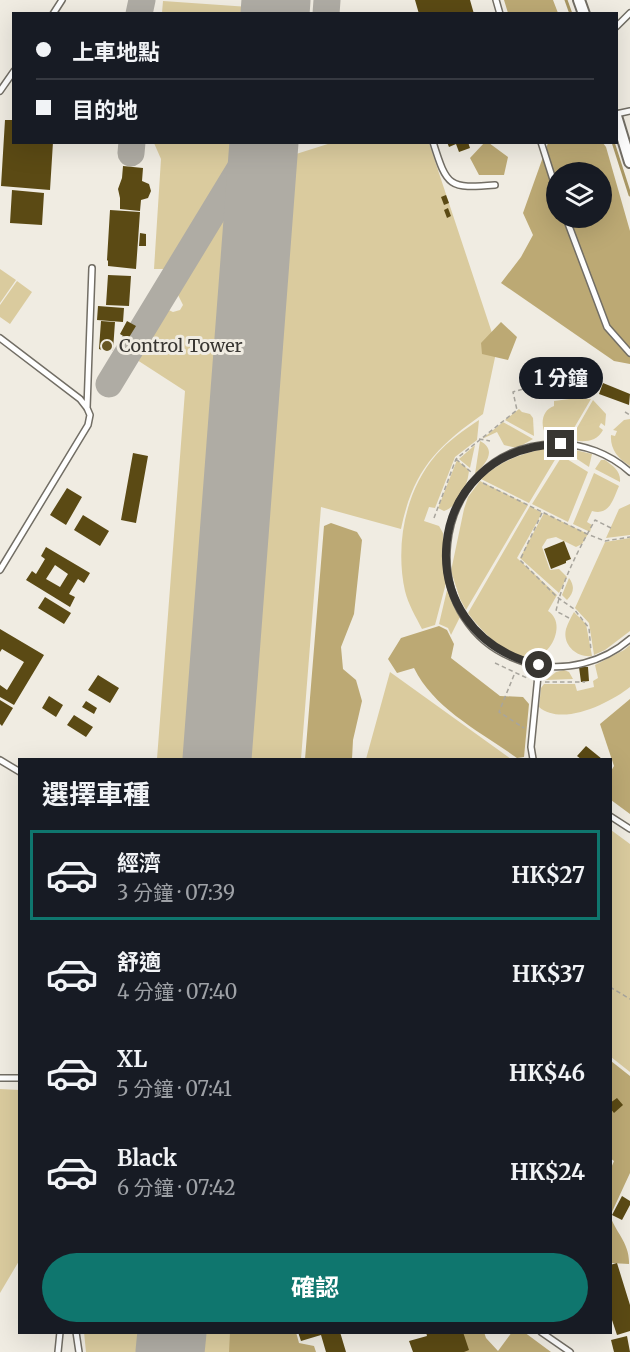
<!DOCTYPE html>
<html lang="zh-TW">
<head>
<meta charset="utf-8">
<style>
  :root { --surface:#171b24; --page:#242831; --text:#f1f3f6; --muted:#9ea1a6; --line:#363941; --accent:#0f766e }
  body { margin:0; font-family:Merriweather,"Noto Sans TC",serif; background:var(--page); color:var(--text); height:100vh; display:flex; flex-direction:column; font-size:22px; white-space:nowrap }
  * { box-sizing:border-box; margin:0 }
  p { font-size:20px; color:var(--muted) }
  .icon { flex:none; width:33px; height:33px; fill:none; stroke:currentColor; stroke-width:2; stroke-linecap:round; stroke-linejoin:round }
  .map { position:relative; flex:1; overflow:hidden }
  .sheet { position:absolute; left:18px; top:758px; width:594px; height:576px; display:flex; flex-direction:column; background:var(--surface); border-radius:0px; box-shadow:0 6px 24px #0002 }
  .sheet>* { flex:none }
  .banner { position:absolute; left:12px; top:12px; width:606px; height:132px; border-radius:0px; box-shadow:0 6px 24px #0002; display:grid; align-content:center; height:132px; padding:0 24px; background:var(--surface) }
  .controls { position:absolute; left:546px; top:162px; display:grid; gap:12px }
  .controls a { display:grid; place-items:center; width:66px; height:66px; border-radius:50%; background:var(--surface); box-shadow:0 6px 24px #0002; font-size:30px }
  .end { position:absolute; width:27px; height:27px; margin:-14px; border:8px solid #383632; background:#fff; box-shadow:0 0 0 3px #fff }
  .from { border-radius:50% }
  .bubble { position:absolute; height:42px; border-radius:21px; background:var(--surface); box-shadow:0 6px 24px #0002; font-size:20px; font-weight:700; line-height:42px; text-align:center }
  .banner b { display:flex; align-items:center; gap:21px; height:57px; font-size:22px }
  .banner b+b { border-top:2px solid var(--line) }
  .banner i { width:15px; height:15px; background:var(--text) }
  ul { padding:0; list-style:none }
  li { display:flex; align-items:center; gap:18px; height:90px; margin:0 12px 9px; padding:0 12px; border:3px solid transparent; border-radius:0px }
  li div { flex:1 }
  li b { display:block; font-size:22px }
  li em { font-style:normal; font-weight:700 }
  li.selected { border-color:var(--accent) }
  li>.icon { width:54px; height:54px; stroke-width:1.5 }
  h2 { padding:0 24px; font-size:27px; line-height:72px }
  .action { display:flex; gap:12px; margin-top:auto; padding:12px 24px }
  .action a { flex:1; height:69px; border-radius:36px; background:var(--accent); color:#fff; font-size:24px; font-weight:700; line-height:69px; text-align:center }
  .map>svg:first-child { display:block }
  .green { fill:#dacb9e }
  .forest { fill:#bca974; fill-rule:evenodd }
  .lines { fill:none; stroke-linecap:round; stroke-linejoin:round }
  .stream { stroke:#a99763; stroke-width:3 }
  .taxiway { stroke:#afaca4; stroke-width:27 }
  .runway { stroke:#afaca4; stroke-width:69 }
  .building { fill:#5b4a14; fill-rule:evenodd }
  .lane-casing { stroke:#726e65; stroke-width:8 }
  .street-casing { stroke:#726e65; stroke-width:14 }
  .path { stroke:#a8a59d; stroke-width:1.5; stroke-dasharray:4.5 3; stroke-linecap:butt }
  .lane { stroke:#fff; stroke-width:5 }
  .street { stroke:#fff; stroke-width:10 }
  .route { stroke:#383632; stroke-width:8 }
  .poi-dot { fill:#675623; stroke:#f0ece2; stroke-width:2 }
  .labels { text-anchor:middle; stroke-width:6; stroke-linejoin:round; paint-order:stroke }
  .poi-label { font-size:18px; fill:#383632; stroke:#f0ece2; text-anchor:start }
</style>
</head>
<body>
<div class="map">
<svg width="630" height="1352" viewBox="0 0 630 1352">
  <rect width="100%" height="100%" fill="#f0ece2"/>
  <path class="green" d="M163,1L249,7V13H162Z
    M154,143H239L238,161L172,269H154L161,159Z
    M331,143H429L497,348L483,414C436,447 413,471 401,529L321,507L301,759H246L293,155Z
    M236,186L192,759H157L185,391L134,358L162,307L173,312L180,310L183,305L175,289Z
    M0,269L16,280L0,303Z
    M17,281L32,292L10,324L0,317V305Z
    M577,398L591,399L567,440C563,440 557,441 553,440C540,436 538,411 554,406V401Z
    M593,400L606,414L605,426L601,423L599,427L603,430C596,443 583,442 570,440Z
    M519,409L522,412L530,414L533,418L534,436L505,420Z
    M630,419V466C618,459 610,449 611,435L615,436L617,431L613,430L624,420Z
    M479,420L477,440L455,457L435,508L429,507L424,521L439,526L443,533V564L446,583L435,625L422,629C416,617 408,604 405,591C395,545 405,491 436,455C448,441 464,430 479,420Z
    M503,422L533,439L517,448L504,445L497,432L482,439Z
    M480,441C498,450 485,465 475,474Z
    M475,445L470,468L459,459Z
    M543,449H552L559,453L529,503L481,479C498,462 520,454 543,449Z
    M575,450L592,454L589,467L565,451Z
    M562,456L588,472L568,522L532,504Z
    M457,460L469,470C468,485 459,506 444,511L438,508Z
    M601,460H605C613,466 621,471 620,482L595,469Z
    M594,473L619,486C613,499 610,516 592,511L587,522L592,525L590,532L573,524Z
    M480,481L528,505L466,610L460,599L451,571L464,509L468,497Z
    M630,504V535L606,538L619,509Z
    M530,506L542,513L517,558L557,595L548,611C567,623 551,656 533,658C509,660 480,630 468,613Z
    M544,513L588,534L582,544L576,547L556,537L547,539L542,547L550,570L559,569L567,577L559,593L520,558Z
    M630,538V631L605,650L594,655L589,623L575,608L605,542Z
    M569,578C575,586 574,593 567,600L562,595Z
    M447,590L460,617L451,635L448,628L439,624Z
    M574,612L586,624L592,656C577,658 562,645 566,629C568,623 571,617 574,612Z
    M630,645V687C610,703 562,727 539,707L541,688L544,684H575L577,691L594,687L593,681L598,678L595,665L624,650Z
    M564,670L569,672L573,679L546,680L556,672Z
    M390,672L511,759H366Z
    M611,830L630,844V1072L611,1057Z
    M0,1089L20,1090L19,1261L0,1293Z
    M84,1332H147L145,1352H86Z
    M202,1332H257L255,1352H200Z"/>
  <path class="forest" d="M504,0H553L558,13H508Z
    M484,143H489L508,157L504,175H479L470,158Z
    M548,143H603L606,147L630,231V364L614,361L501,283L521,257L533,235L523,213ZM556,172H602V218H556Z
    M501,322L517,337L508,360L482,354L481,343Z
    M331,523L357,532L362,540L354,614L341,647L343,669L356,680L362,701L353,740L352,759H305L324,526Z
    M439,626L447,630L454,644L451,658L500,696L523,697L529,704L524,757L517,758C481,732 434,709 414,668L397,673L388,659L401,638Z
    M630,699V814L611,800V771L614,766L600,724Z
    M611,1061L630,1076V1173L611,1214V1168L614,1161L610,1158Z
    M610,1215C615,1232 630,1243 629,1264L611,1263Z
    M230,1332H296L299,1343L314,1346L316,1352H229Z
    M453,1332H484L486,1338L498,1351L512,1332H524L551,1352H456Z"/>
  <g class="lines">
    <path class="stream" d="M566,0L571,14
      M613,142L630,195"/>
    <path class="taxiway" d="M139,14L142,0
      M326,14L327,0
      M131,153L132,142
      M109,384L256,142"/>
    <path class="runway" d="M275,14L276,0
      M217,759L264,142
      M170,1352L172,1332"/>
  </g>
  <path class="building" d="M415,0H470L474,14H419Z
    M5,120H14V142H53L50,190L1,186Z
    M447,142H468L470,148L459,152L456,144L449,147Z
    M123,166L143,168L142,181L149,184L151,191L148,198L141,200L140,211L120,209V198L118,189L122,178Z
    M12,190L44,193L42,225L10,223Z
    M446,195L449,203L444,205L441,197Z
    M448,208L451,216L447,218L444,210Z
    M110,210L140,212L136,269L108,266V261L107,260Z
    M140,233L146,234V246H139Z
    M108,275L131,276L129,306L106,305Z
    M98,306L124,308L123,322L97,320Z
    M101,321L115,322L113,350L107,352L99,349Z
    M127,321L136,326L128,339L120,334Z
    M603,383L630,394L629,405L599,394Z
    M133,453L148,456L136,523L121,520Z
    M67,488L82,497L66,525L50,515Z
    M83,515L109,531L100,546L74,530Z
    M564,541L571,559L566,561V563L551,569L544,549Z
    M46,547L90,573L84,583L78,579L69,594L75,597L70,607L26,580L32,571L36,574L45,559L41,556ZM55,565L68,574L60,587L46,579Z
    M45,597L71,613L64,624L38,608Z
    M0,629L44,655L14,705L0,697V685L7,690L24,662L2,649L0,652Z
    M579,667H588L589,681L581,682Z
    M98,675L119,688L110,703L88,690Z
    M49,696L63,705L56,717L42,708Z
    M0,700L13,708L2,726L0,724Z
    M86,701L97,708L94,714L82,707Z
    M74,715L93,727L86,737L67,725Z
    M586,746L602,759H581L577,756Z
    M617,1098L623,1105L614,1113L610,1108V1103Z
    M622,1196L630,1201V1205L622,1220L612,1215Z
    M617,1263L630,1305V1331L617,1335L610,1314V1265Z
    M298,1332H340L346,1352H326L321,1335L301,1341Z
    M426,1332H463L469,1350L464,1352H413L409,1341L427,1336Z
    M627,1336L630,1352H614L611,1340Z"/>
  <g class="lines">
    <g class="lane-casing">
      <path id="lane" d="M496,0L500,14
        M53,14L62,0
        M616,27L630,13
        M0,91L14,71
        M616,114L630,111
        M433,142C447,187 449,189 495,185
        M541,142L556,189
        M566,218L607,327L630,353
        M0,338L80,399L87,408L90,415L88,425L0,570
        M87,408L92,268
        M630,472C610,454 583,443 555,444C425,447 406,634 532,664C566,672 604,662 630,639
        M533,759L531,747L539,665
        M0,760L20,772
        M610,816L630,829
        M0,1078H20
        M76,1332L79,1352
        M541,1332L570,1352
        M58,1352L60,1332"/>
    </g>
    <g class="street-casing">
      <path id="street" d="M579,0L584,14
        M616,116L630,162"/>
    </g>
    <path class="path" d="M625,412L630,415
      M479,439L490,441
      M456,459L471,472
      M483,483L587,534L605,541L630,537
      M542,513L520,560L557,597L574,609L589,628L591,651
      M434,518L456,459L517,410L513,392L533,386
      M569,618L556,611C563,578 579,549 595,520L611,528
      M495,663L529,679
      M514,675L499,712L524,728
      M545,682H585
      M610,987L630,999"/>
    <use href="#lane" class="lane"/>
    <use href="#street" class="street"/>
  </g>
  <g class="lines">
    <path class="route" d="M539,665C403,633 421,447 561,444"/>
  </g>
  <circle class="poi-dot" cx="107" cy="346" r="6"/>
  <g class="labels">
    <g class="poi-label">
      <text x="119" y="352">Control Tower</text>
    </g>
  </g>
</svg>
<div class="controls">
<a><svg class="icon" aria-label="layers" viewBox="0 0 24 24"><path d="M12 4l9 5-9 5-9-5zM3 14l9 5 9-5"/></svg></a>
</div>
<i class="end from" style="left:539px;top:665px"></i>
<i class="end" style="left:561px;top:444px"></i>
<div class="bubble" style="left:519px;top:357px;width:84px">1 分鐘</div>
<div class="banner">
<b><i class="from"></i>上車地點</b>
<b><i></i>目的地</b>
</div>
<section class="sheet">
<h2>選擇車種</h2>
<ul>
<li class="selected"><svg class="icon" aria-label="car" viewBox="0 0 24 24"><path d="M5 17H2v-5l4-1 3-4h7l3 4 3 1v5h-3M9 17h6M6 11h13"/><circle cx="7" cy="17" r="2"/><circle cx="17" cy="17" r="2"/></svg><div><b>經濟</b><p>3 分鐘 · 07:39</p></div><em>HK$27</em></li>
<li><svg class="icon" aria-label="car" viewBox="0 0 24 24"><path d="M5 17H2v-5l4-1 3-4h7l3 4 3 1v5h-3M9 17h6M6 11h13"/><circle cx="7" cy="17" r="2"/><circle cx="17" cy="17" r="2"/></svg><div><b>舒適</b><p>4 分鐘 · 07:40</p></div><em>HK$37</em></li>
<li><svg class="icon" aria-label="car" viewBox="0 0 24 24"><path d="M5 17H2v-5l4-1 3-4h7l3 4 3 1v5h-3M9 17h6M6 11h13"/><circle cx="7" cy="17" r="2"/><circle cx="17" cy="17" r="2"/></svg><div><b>XL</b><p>5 分鐘 · 07:41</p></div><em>HK$46</em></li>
<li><svg class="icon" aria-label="car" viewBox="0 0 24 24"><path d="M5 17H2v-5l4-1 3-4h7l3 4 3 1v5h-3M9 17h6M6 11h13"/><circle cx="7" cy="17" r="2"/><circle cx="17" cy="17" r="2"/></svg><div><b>Black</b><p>6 分鐘 · 07:42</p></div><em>HK$24</em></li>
</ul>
<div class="action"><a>確認</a></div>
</section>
</div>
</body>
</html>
